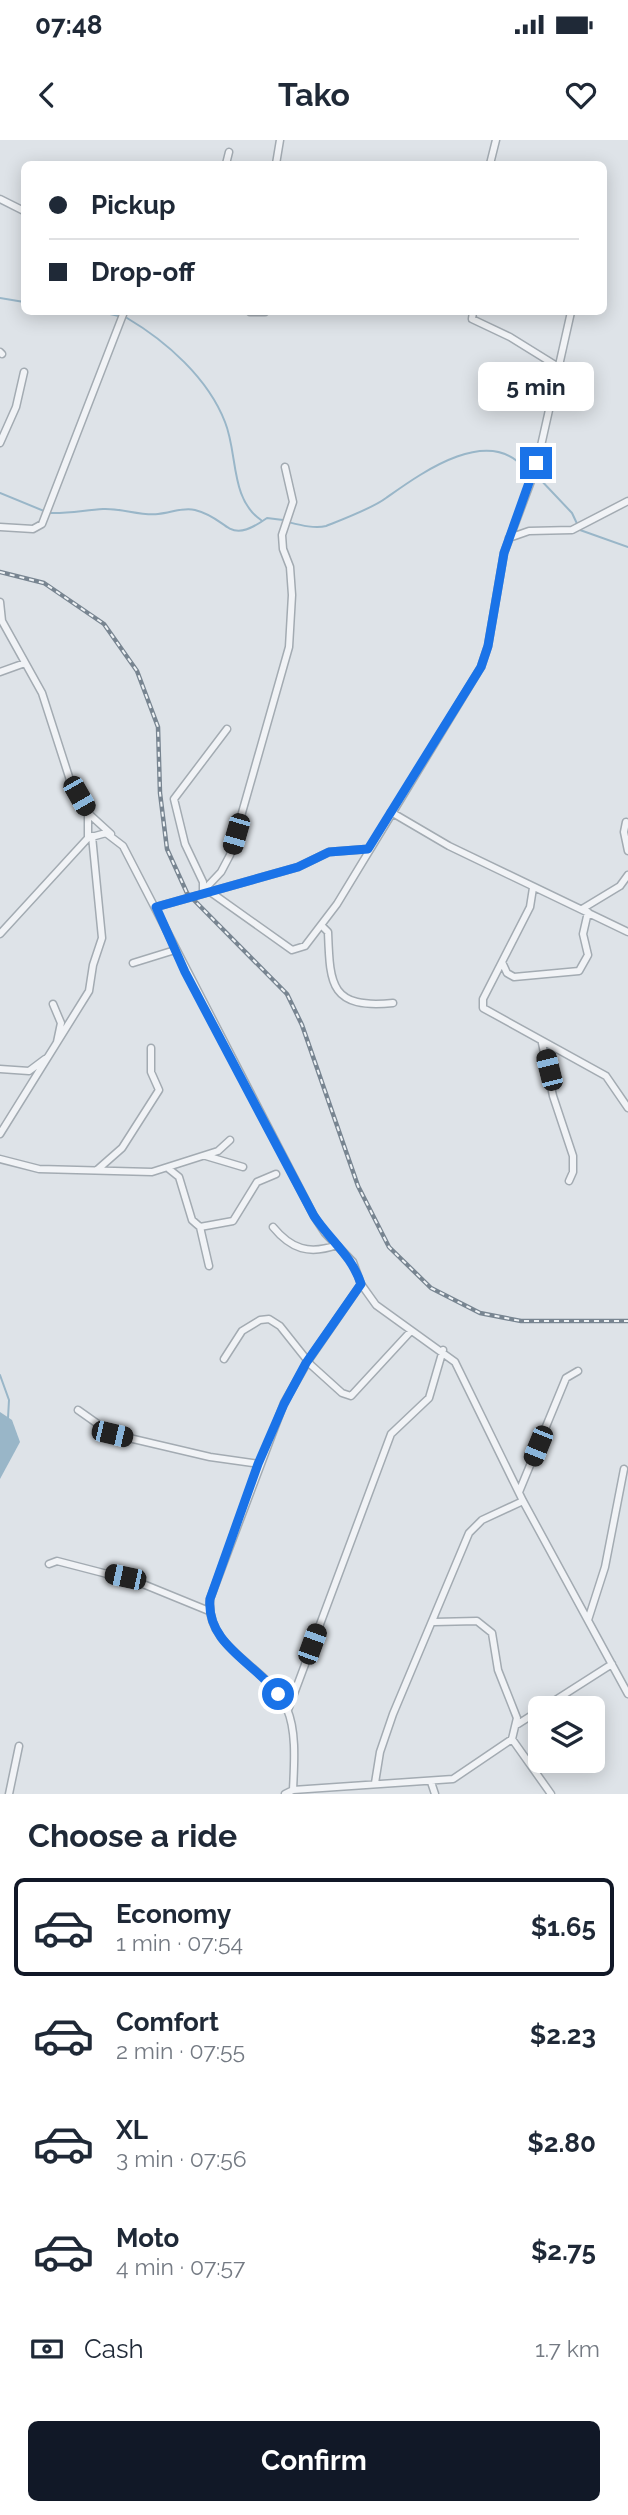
<!DOCTYPE html>
<html lang="en">
<head>
<meta charset="utf-8">
<style>
  :root { --surface:#fff; --page:#f6f6f7; --text:#1f2937; --muted:#747a83; --line:#e0e1e3; --accent:#111827 }
  body { margin:0; font-family:Raleway,sans-serif; background:var(--page); color:var(--text); height:100vh; display:flex; flex-direction:column; font-size:26px; white-space:nowrap }
  * { box-sizing:border-box; margin:0 }
  p { font-size:23px; color:var(--muted) }
  .icon { flex:none; width:38px; height:38px; fill:none; stroke:currentColor; stroke-width:2; stroke-linecap:round; stroke-linejoin:round }
  .map { position:relative; height:1654px; overflow:hidden }
  .sheet { display:flex; flex-direction:column; background:var(--surface); flex:1 }
  .sheet>* { flex:none }
  .top-card { position:absolute; left:21px; top:21px; width:586px; height:154px; border-radius:10px; box-shadow:0 4px 18px #0003; display:grid; align-content:center; height:154px; padding:0 28px; background:var(--surface) }
  .tools { position:absolute; left:528px; top:1556px; display:grid; gap:14px }
  .tools a { display:grid; place-items:center; width:77px; height:77px; border-radius:10px; background:var(--surface); box-shadow:0 4px 18px #0003; font-size:35px }
  .end { position:absolute; width:32px; height:32px; margin:-16px; border:9px solid #1a73e8; background:#fff; box-shadow:0 0 0 4px #fff }
  .from { border-radius:50% }
  .bubble { position:absolute; height:49px; border-radius:10px; background:var(--surface); box-shadow:0 4px 18px #0003; font-size:23px; font-weight:700; line-height:49px; text-align:center }
  .car { position:absolute; width:21px; height:42px; margin:-21px -10px; border-radius:9px; box-shadow:0 0 5px 2px #0007; background:linear-gradient(#222 24%,#8ab4d8 0 40%,#222 0 76%,#8ab4d8 0 86%,#222 0) }
  .top-card b { display:flex; align-items:center; gap:24px; height:66px; font-size:26px }
  .top-card b+b { border-top:2px solid var(--line) }
  .top-card i { width:18px; height:18px; background:var(--text) }
  ul { padding:0; list-style:none }
  li { display:flex; align-items:center; gap:21px; height:98px; margin:0 14px 10px; padding:0 14px; border:4px solid transparent; border-radius:10px }
  li div { flex:1 }
  li b { display:block; font-size:26px }
  li em { font-style:normal; font-weight:700 }
  li.current { border-color:var(--accent) }
  li>.icon { width:63px; height:63px; stroke-width:1.5 }
  h2 { padding:0 28px; font-size:32px; line-height:84px }
  .pay { display:flex; align-items:center; gap:18px; height:77px; padding:0 28px; font-size:26px }
  .pay p { margin-inline-start:auto }
  .primary-button { display:flex; gap:14px; margin-top:auto; padding:14px 28px }
  .primary-button a { flex:1; height:80px; border-radius:10px; background:var(--accent); color:#fff; font-size:28px; font-weight:700; line-height:80px; text-align:center }
  .status { display:flex; justify-content:space-between; align-items:center; height:49px; padding:0 35px; background:var(--surface); direction:ltr }
  .status svg { height:19px; fill:currentColor }
  header { display:flex; justify-content:space-between; align-items:center; height:91px; padding:0 28px; background:var(--surface); font-size:32px; font-weight:700 }
  .map>svg:first-child { display:block }
  .water { fill:#99b6c8 }
  .lines { fill:none; stroke-linecap:round; stroke-linejoin:round }
  .stream { stroke:#99b6c8; stroke-width:2 }
  .minor-casing { stroke:#a3abb2; stroke-width:9 }
  .minor { stroke:#f1f3f6; stroke-width:6 }
  .rail-casing { stroke:#788591; stroke-width:4.5 }
  .rail { stroke:#eef2f5; stroke-width:2; stroke-dasharray:5; stroke-linecap:butt }
  .route { stroke:#1a73e8; stroke-width:9 }
</style>
</head>
<body>
<div class="status"><b>07:48</b><svg viewBox="0 0 49 12"><path d="M0 12V9h3v3zM5 12V6h3v6zM10 12V3h3v9zM15 12V0h3v12zM26 1h20v11H26zM47 4h2v5h-2z"/></svg></div>
<header><svg class="icon" aria-label="back" viewBox="0 0 24 24"><path d="M15 5l-7 7 7 7"/></svg>Tako<svg class="icon" aria-label="heart" viewBox="0 0 24 24"><path d="M12 20l-8-8c-3-5 5-10 8-4 3-6 11-1 8 4z"/></svg></header>
<div class="map">
<svg width="628" height="1654" viewBox="0 0 628 1654">
  <rect width="100%" height="100%" fill="#dee3e8"/>
  <path class="water" d="M0,1272L12,1280L20,1302L0,1339Z"/>
  <g class="lines">
    <path class="stream" d="M0,158L24,162
      M101,172L119,176
      M127,178C166,201 208,238 225,282C238,314 230,359 261,380
      M537,336L572,373L580,390L628,407
      M0,353L44,371
      M49,373C67,374 85,370 103,369C122,368 140,376 158,374C171,373 182,367 195,370C231,379 226,407 267,378L283,380
      M288,382C300,385 315,389 326,386C341,380 373,368 386,358C420,334 489,283 526,330
      M0,1235L9,1260L8,1278"/>
    <g class="minor-casing">
      <path id="minor" d="M226,24L229,12
        M276,24L280,0
        M490,24L496,0
        M0,59L24,71
        M250,172H265
        M473,172L472,179L510,197L560,228
        M0,212L2,214
        M0,303L16,267L24,232
        M0,387L33,389L42,384L124,172
        M509,398L529,391L572,390L628,361
        M0,462L2,481L42,553L70,640L88,673L111,694
        M0,532L25,523
        M391,672L449,706L628,792
        M626,682L624,692L628,711
        M88,698V673
        M533,748L530,767L483,859V868L606,936L628,968
        M203,751L221,732L230,715L289,507L292,455L290,427L283,409L282,395L293,362L285,327
        M209,751L292,810L305,806L337,764L481,527L488,506L504,413L536,328L571,172
        M203,752V742L185,704L174,659L227,589
        M156,767L298,727L329,712L368,709
        M582,769L620,746L628,735
        M321,785L328,792C330,845 330,869 393,863
        M0,794L88,698L106,693L123,706L314,1076L325,1093L353,1122L361,1144L376,1165L455,1222L523,1361L628,1554
        M502,822L507,833L514,837L579,831L588,815L583,794L588,772
        M133,823L175,810
        M53,864L61,883L57,902
        M542,903L553,956L573,1016V1032L569,1041
        M0,929L29,931L45,919
        M0,994L89,851L93,825L102,798L92,696
        M206,1016L243,1027
        M0,1019L39,1029L152,1032L218,1011L230,1000
        M169,1029L179,1037L192,1080L200,1087L209,1126
        M97,1030L122,1008L159,950L151,932V908
        M200,1087L233,1081L257,1042L276,1034
        M273,1087C291,1109 309,1115 337,1105
        M224,1219L242,1191L260,1180L269,1179L280,1186L311,1225L342,1253L351,1256L411,1191
        M78,1270L112,1294L210,1317L259,1324
        M519,1352L566,1238L578,1231
        M49,1424L57,1421L138,1442L209,1471
        M588,1480L605,1427L624,1329
        M434,1482L477,1481L492,1493L498,1530L517,1578L512,1599
        M288,1570L391,1294L429,1258L443,1210
        M518,1584L612,1524
        M431,1642L435,1654
        M375,1643L380,1612L393,1574L469,1393L482,1380L523,1361
        M293,1650L453,1639L512,1599L551,1654
        M9,1654L19,1606
        M285,1654L293,1650C294,1626 297,1592 287,1569C270,1526 205,1511 210,1459L284,1263L308,1221L361,1144"/>
    </g>
    <use href="#minor" class="minor"/>
    <g class="rail-casing">
      <path id="rail" d="M0,432L44,443L104,484L137,531L158,587L160,653L167,709L187,753L287,854L302,885L358,1046L389,1107L431,1148L480,1173L521,1181H628"/>
    </g>
    <use href="#rail" class="rail"/>
  </g>
  <g class="lines">
    <path class="route" d="M278,1554C255,1523 206,1504 210,1459L258,1324L284,1264L306,1223L361,1144C352,1116 330,1100 314,1076L185,832L156,767L298,727L329,712L368,709L481,527L488,506L504,413L536,323"/>
  </g>
</svg>
<div class="tools">
<a><svg class="icon" aria-label="layers" viewBox="0 0 24 24"><path d="M12 4l9 5-9 5-9-5zM3 14l9 5 9-5"/></svg></a>
</div>
<i class="end from" style="left:278px;top:1554px"></i>
<i class="end" style="left:536px;top:323px"></i>
<div class="bubble" style="left:478px;top:222px;width:116px">5 min</div>
<i class="car" style="left:79px;top:656px;rotate:150deg"></i>
<i class="car" style="left:236px;top:694px;rotate:196deg"></i>
<i class="car" style="left:549px;top:930px;rotate:346deg"></i>
<i class="car" style="left:112px;top:1294px;rotate:103deg"></i>
<i class="car" style="left:538px;top:1306px;rotate:202deg"></i>
<i class="car" style="left:125px;top:1437px;rotate:282deg"></i>
<i class="car" style="left:312px;top:1504px;rotate:20deg"></i>
<div class="top-card">
<b><i class="from"></i>Pickup</b>
<b><i></i>Drop-off</b>
</div>
</div>
<section class="sheet">
<h2>Choose a ride</h2>
<ul>
<li class="current"><svg class="icon" aria-label="car" viewBox="0 0 24 24"><path d="M5 17H2v-5l4-1 3-4h7l3 4 3 1v5h-3M9 17h6M6 11h13"/><circle cx="7" cy="17" r="2"/><circle cx="17" cy="17" r="2"/></svg><div><b>Economy</b><p>1 min · 07:54</p></div><em>$1.65</em></li>
<li><svg class="icon" aria-label="car" viewBox="0 0 24 24"><path d="M5 17H2v-5l4-1 3-4h7l3 4 3 1v5h-3M9 17h6M6 11h13"/><circle cx="7" cy="17" r="2"/><circle cx="17" cy="17" r="2"/></svg><div><b>Comfort</b><p>2 min · 07:55</p></div><em>$2.23</em></li>
<li><svg class="icon" aria-label="car" viewBox="0 0 24 24"><path d="M5 17H2v-5l4-1 3-4h7l3 4 3 1v5h-3M9 17h6M6 11h13"/><circle cx="7" cy="17" r="2"/><circle cx="17" cy="17" r="2"/></svg><div><b>XL</b><p>3 min · 07:56</p></div><em>$2.80</em></li>
<li><svg class="icon" aria-label="car" viewBox="0 0 24 24"><path d="M5 17H2v-5l4-1 3-4h7l3 4 3 1v5h-3M9 17h6M6 11h13"/><circle cx="7" cy="17" r="2"/><circle cx="17" cy="17" r="2"/></svg><div><b>Moto</b><p>4 min · 07:57</p></div><em>$2.75</em></li>
</ul>
<div class="pay"><svg class="icon" aria-label="cash" viewBox="0 0 24 24"><path d="M3 7h18v10H3z"/><circle cx="12" cy="12" r="2"/></svg>Cash<p>1.7 km</p></div>
<div class="primary-button"><a>Confirm</a></div>
</section>
</body>
</html>
